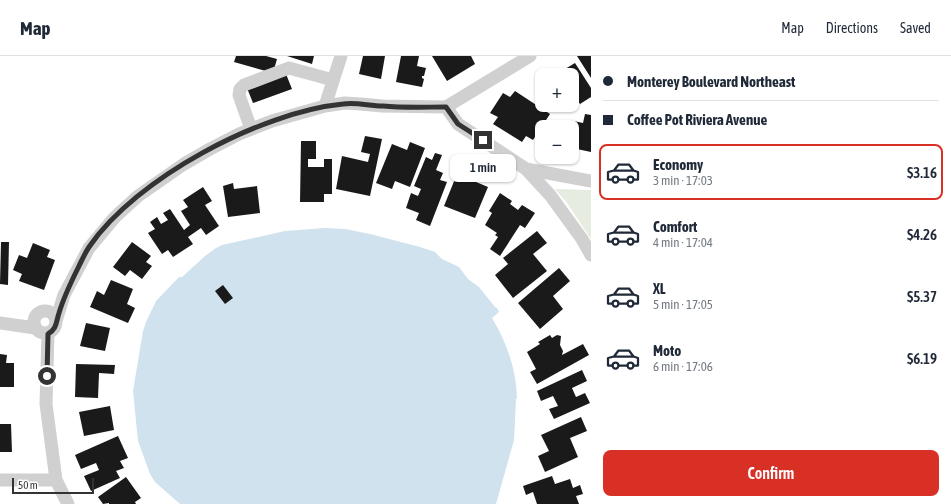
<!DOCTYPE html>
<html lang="en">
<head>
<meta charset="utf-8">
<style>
  :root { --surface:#fff; --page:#f2f2f3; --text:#1f2937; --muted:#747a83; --line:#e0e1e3; --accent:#d93025 }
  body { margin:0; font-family:"Asap Condensed",sans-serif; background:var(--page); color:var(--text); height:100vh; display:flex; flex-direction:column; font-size:15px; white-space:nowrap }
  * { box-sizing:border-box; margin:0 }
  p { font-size:13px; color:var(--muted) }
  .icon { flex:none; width:22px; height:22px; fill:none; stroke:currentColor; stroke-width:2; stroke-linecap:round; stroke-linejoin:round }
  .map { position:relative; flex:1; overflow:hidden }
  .details { display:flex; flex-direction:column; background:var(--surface); width:360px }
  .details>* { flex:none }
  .hud { display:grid; align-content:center; height:88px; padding:0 12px; background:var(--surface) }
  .controls { position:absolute; left:535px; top:12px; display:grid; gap:8px }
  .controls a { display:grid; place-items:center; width:44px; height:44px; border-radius:8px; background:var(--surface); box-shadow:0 1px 3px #0004; font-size:20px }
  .scale { position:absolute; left:12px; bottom:10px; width:82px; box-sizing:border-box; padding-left:4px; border:2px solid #333; border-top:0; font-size:11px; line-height:14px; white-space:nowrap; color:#333; -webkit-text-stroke:3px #fff; paint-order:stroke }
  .end { position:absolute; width:18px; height:18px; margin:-9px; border:5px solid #333; background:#fff; box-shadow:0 0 0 2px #fff }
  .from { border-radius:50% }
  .bubble { position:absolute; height:28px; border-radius:8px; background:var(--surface); box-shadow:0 1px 3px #0004; font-size:13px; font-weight:600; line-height:28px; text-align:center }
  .hud b { display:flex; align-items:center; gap:14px; height:38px; font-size:15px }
  .hud b+b { border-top:1px solid var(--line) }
  .hud i { width:10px; height:10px; background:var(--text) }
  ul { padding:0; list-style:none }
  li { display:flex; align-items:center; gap:12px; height:56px; margin:0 8px 6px; padding:0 4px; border:2px solid transparent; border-radius:8px }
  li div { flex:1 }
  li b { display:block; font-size:15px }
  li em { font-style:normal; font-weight:600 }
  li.on { border-color:var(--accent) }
  li>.icon { width:36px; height:36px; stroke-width:1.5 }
  .primary-button { display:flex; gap:8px; margin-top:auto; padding:8px 12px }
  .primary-button a { flex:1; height:46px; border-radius:8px; background:var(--accent); color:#fff; font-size:16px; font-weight:600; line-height:46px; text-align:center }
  header { display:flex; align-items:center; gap:24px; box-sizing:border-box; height:56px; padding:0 20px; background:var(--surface); border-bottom:1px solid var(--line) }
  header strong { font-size:19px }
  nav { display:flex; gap:22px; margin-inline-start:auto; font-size:14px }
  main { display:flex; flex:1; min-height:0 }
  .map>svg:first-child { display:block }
  .green { fill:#e6ecdf }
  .water { fill:#cfe2ee }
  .building { fill:#1a1a1a }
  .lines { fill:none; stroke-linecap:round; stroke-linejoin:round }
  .minor { stroke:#d0d0d0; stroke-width:13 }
  .route { stroke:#333; stroke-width:5 }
</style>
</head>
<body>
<header>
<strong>Map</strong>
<nav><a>Map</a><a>Directions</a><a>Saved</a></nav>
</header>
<main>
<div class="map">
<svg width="591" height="448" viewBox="0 0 591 448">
  <rect width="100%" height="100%" fill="#fff"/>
  <path class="green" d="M555,133L591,134V183L567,147Z"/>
  <path class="water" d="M325,172L345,173L370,178L420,191L435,196L442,203L459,211L468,223L479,231L495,251L497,252L499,256L492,262C507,287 516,313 517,342L516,343L514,384L496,448H180L155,426L150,418L138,385L133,335L143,275L146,266L156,245L179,221H182L205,200L216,192L222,189L285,175Z"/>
  <path class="building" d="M236,0H266L277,3L273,17L234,6Z
    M287,0H314L312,8Z
    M363,0H385L381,23L359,18Z
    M401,0H419L417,10L426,12L424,20H422V22L424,23L422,31L396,26Z
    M432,0H471L475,8L447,25Z
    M577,0H591V22Z
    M575,7L591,32V41L580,48L576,42L572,44V19H555Z
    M286,18L292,33L253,47L247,32Z
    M515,35L550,58L533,84L526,80L522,86L493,68L498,61L490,57L503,37L510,41Z
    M585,58L591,59V96L572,92V71H567L569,64L583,67Z
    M365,80L382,83L370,140L336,133L342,100L368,106L370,98L361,96Z
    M301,85H316V103H308V111H324V103H332V138H324V146H300Z
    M410,86L425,92L410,131L395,125L392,133L376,127L392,88L407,94Z
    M435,97L442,99L436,114L443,117L440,124L447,126L430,170L416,164L419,157L406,152L411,137L418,140L421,133L414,130L426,101L432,104Z
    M457,118L488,131L475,162L444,150Z
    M233,127L234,133L257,130L260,157L228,161L223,130Z
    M203,131L212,145L205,149L219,170L206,179L201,172L188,181L193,188L173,201L168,194L162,198L148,177L155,173L150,166L157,161L161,168L168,164L163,157L170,153L184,174L190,169L181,155L188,151L183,144Z
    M500,137L512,145L510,148L518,154L522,149L535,157L525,172L520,169L500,200L490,193L498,181L495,179L497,177L485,169L492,157L489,155Z
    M537,175L547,187L533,198L547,215L513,242L495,219L508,208L503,202Z
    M1,186H9L8,229L0,228Z
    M132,186L151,200L146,206L152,210L142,223L130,214L125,220L113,211Z
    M33,187L50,194L47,201L55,204L44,234L19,225L22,218L13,214L19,199L27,202Z
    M559,212L570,225L553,240L563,253L540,273L518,247Z
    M111,224L133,233L127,248L135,252L128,267L90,251L97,235L104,239Z
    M223,229L233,242L225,248L215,235Z
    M86,267L110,272L105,295L80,290Z
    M550,279L552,282L557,279L561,280L560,289L563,295L562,299L583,288L589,299L537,328L530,316L536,313L527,296L540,288L538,286Z
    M0,298L7,299L6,307H14V331H0Z
    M76,308L115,309L114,318L99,317L98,342L75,341Z
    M582,314L587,325L572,332L576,341L585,337L590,347L554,363L549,353L558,350L553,340L541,345L537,335Z
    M110,350L114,374L84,380L79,356Z
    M581,361L587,375L570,382L578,401L545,416L538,400L549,395L541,379Z
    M0,368H11L12,396H0Z
    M118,380L128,402L120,405L124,412L116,415L120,422L91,435L84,420L99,414L96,407L81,413L75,399Z
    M552,420L555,428L570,423L573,432L580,429L583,438L576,440L579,448H537L533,436L526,439L523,430Z
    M126,421L141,442L135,446L136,448H109V447L103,448L98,441Z"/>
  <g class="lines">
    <path class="minor" d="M325,50L341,0
      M446,51L458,68L526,113L550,139L582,183L591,199
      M251,73L239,39L240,33L244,29L289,12L333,24
      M526,113L591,125
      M34 266a11 11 0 1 1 22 0a11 11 0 1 1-22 0Z
      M56,265L64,239L89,192L115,161L138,140L184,108L210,93L239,78L272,65L325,50L345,47L361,48L382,50L446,51L530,0
      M0,267L35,272
      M48,277L46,348L56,424L68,448
      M0,424H56"/>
  </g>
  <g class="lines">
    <path class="route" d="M47,320L48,278C57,273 56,266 59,257C64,240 71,226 79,210C82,204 85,197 89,191C136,122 261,56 343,48C357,46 369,50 383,50C404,52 425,51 446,51L458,68L483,84"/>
  </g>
</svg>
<div class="controls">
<a>+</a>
<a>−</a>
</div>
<div class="scale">50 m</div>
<i class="end from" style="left:47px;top:320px"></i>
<i class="end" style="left:483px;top:84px"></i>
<div class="bubble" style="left:450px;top:98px;width:66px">1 min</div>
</div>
<section class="details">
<div class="hud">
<b><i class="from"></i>Monterey Boulevard Northeast</b>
<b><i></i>Coffee Pot Riviera Avenue</b>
</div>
<ul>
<li class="on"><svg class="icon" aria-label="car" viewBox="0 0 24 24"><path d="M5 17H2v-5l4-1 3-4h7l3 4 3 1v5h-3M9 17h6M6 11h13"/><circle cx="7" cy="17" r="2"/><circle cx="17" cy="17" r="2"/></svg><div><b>Economy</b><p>3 min · 17:03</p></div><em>$3.16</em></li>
<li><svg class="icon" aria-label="car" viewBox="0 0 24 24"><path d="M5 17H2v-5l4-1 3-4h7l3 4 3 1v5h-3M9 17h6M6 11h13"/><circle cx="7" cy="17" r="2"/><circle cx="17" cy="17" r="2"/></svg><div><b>Comfort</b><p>4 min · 17:04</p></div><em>$4.26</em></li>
<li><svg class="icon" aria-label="car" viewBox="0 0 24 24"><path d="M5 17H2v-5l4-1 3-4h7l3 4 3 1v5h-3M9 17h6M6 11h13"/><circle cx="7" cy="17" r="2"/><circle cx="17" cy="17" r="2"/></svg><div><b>XL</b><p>5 min · 17:05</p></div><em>$5.37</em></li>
<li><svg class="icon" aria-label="car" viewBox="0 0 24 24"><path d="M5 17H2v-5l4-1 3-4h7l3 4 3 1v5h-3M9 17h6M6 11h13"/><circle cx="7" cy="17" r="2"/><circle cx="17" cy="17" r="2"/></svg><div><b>Moto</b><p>6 min · 17:06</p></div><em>$6.19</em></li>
</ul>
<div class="primary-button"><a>Confirm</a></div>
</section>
</main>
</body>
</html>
